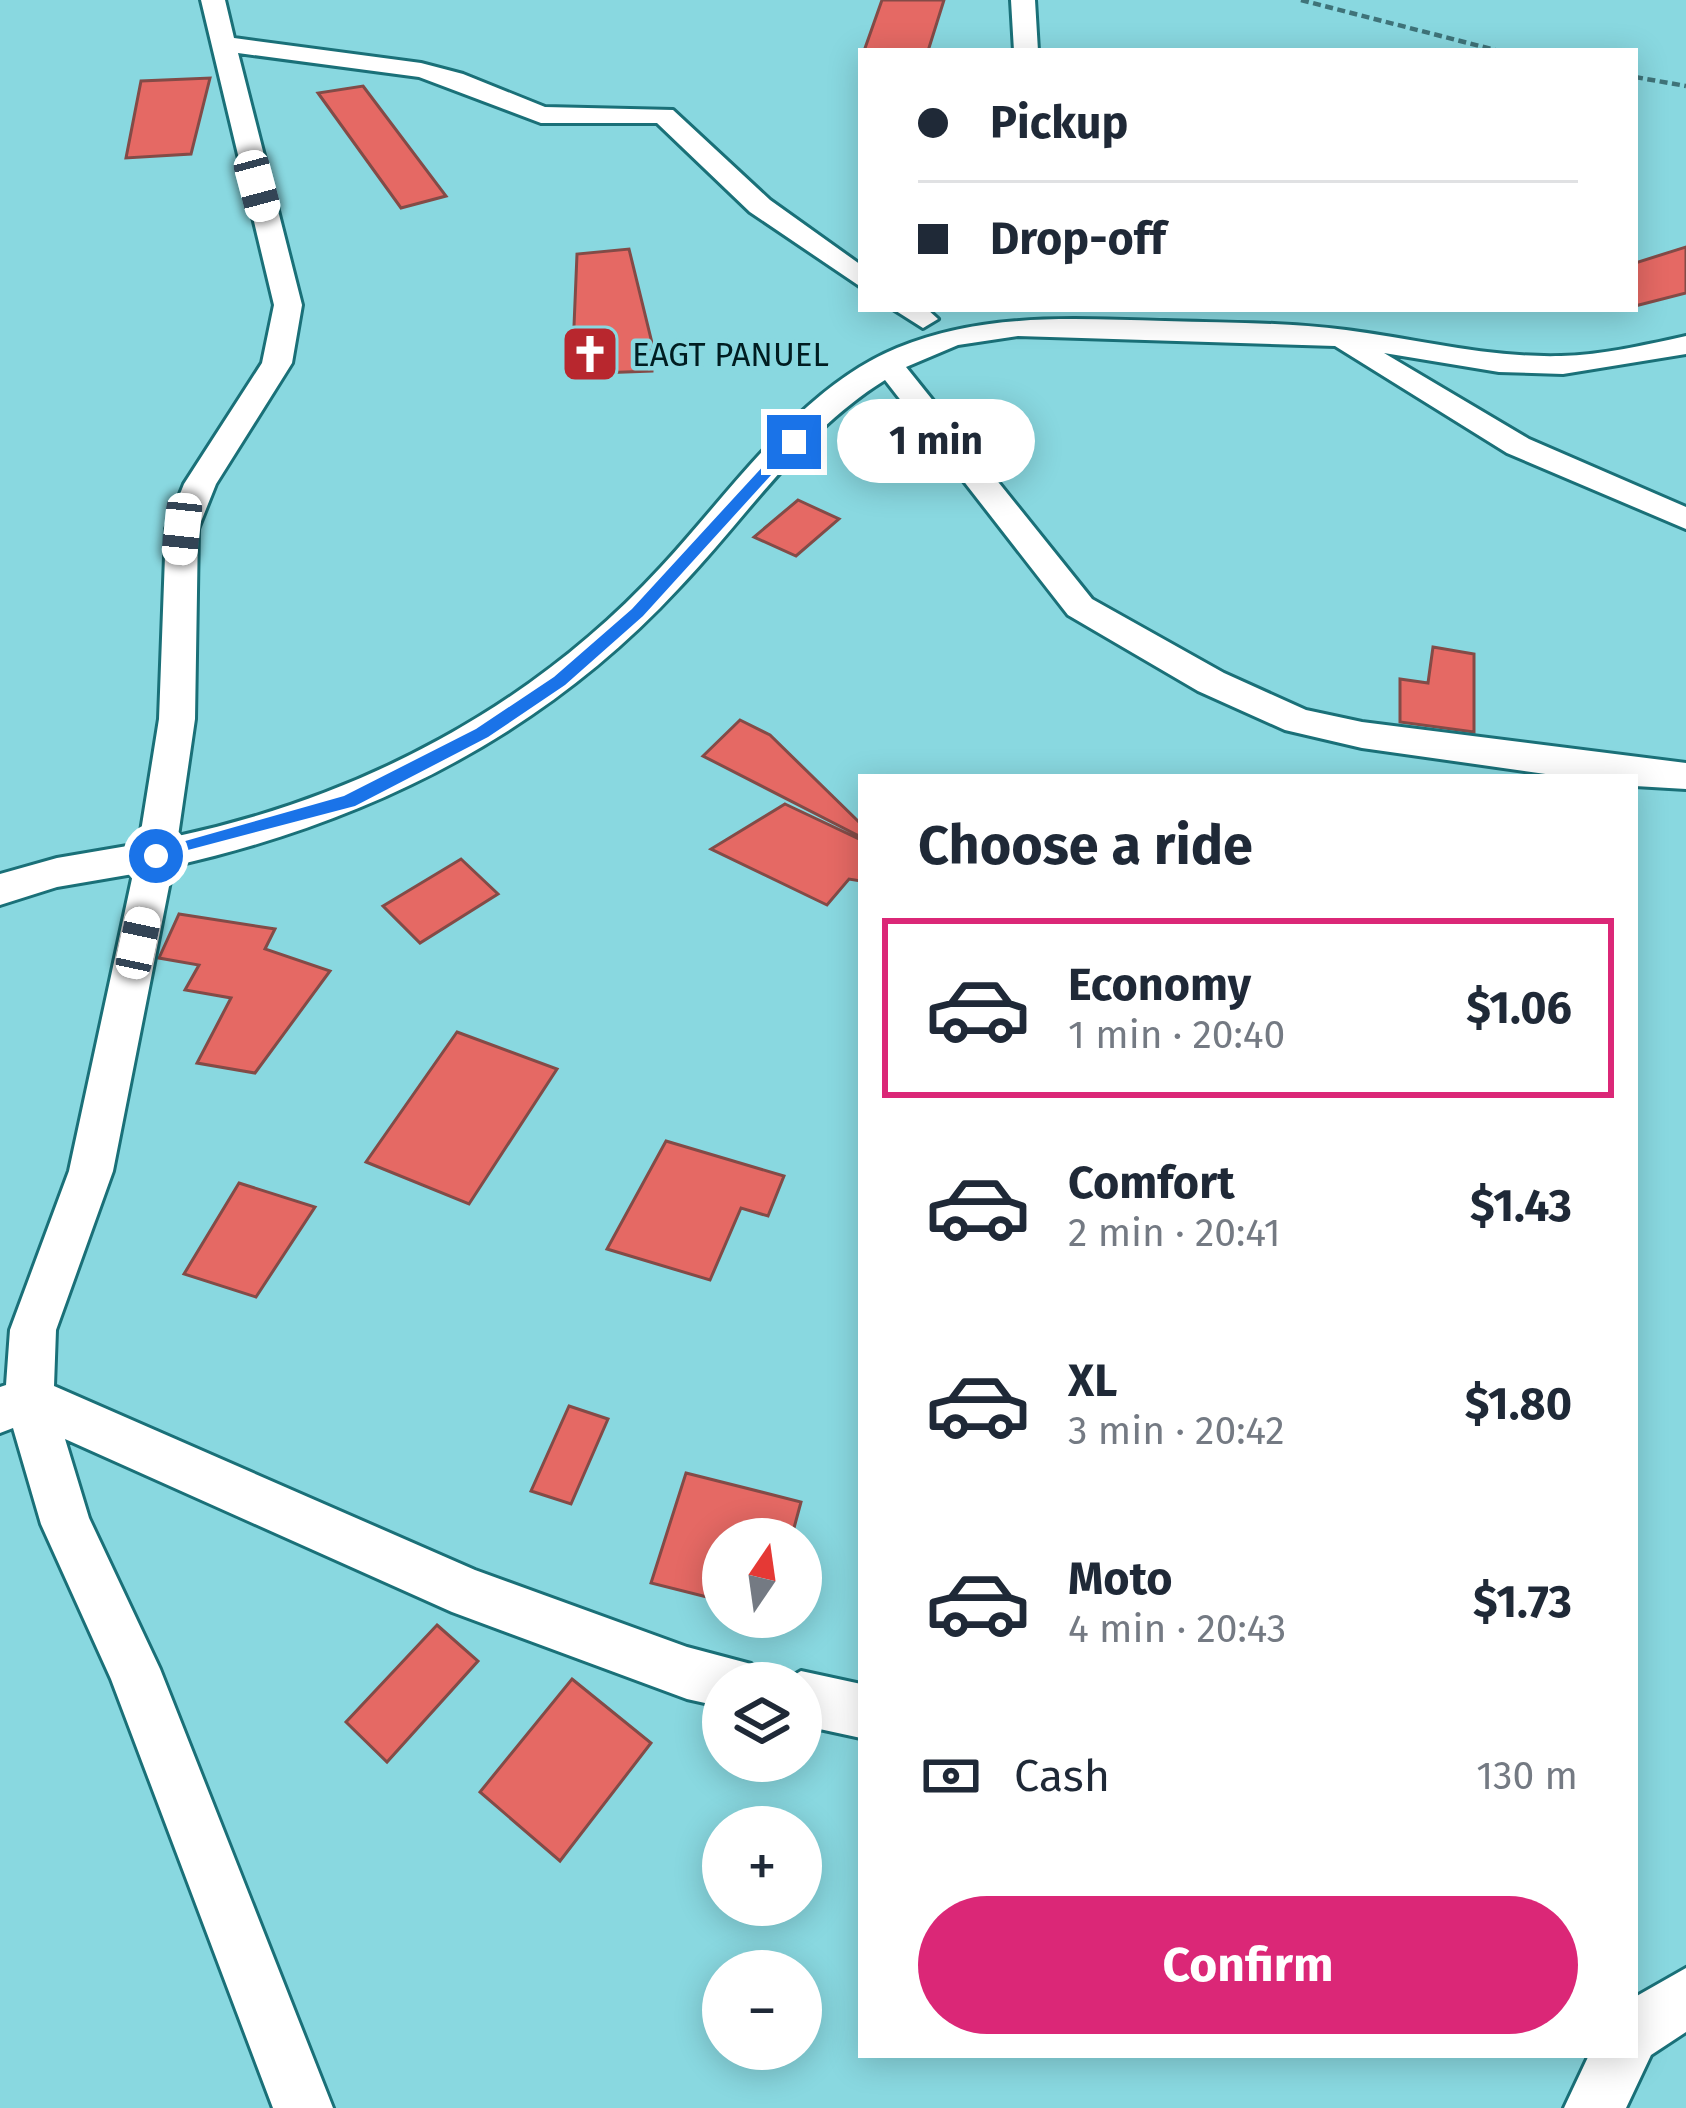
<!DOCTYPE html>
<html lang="en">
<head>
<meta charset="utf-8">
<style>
  :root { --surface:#fff; --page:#f6f6f7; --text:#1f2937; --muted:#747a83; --line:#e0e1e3; --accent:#db2777 }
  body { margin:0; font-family:"Fira Sans",sans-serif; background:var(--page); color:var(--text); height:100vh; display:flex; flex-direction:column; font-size:45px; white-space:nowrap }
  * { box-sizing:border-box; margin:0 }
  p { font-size:39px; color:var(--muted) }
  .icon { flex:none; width:66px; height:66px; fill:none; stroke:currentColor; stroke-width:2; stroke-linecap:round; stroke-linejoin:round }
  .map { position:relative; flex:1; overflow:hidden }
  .details { position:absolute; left:858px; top:774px; width:780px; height:1284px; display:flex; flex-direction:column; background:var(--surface); border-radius:0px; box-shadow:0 6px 30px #0003 }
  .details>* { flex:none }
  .banner { position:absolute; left:858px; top:48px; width:780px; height:264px; border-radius:0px; box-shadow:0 6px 30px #0003; display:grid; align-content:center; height:264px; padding:0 60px; background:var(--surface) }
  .needle { width:78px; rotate:13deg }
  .tools { position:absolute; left:702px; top:1518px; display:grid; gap:24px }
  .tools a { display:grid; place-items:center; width:120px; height:120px; border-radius:50%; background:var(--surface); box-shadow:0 6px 30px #0003; font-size:60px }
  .end { position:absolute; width:54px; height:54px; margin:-27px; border:15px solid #1a73e8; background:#fff; box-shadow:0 0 0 6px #fff }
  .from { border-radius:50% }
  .bubble { position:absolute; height:84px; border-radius:42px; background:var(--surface); box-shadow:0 6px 30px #0003; font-size:39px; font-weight:700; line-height:84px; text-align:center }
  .car { position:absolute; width:36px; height:72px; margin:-36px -18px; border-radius:15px; box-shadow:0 0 9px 3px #0007; background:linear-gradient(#fff 24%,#345 0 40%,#fff 0 76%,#345 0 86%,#fff 0) }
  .banner b { display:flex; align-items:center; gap:42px; height:114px; font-size:45px }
  .banner b+b { border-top:3px solid var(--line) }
  .banner i { width:30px; height:30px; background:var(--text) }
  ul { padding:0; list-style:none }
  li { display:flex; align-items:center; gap:36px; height:180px; margin:0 24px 18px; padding:0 36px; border:6px solid transparent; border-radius:0px }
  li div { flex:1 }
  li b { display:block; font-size:45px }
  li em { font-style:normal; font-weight:700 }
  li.current { border-color:var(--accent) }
  li>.icon { width:108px; height:108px; stroke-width:1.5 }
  h2 { padding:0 60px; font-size:54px; line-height:144px }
  .pay { display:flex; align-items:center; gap:30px; height:132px; padding:0 60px; font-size:45px }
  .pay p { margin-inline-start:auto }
  .action { display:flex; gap:24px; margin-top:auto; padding:24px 60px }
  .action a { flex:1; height:138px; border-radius:72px; background:var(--accent); color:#fff; font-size:48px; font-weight:700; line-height:138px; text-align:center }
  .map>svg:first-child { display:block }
  .building { fill:#e56964; stroke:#834b47; stroke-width:3 }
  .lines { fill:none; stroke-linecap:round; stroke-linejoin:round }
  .minor-casing { stroke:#1a7078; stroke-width:6 }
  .path { stroke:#3f7379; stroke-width:4.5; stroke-dasharray:8 4.5; stroke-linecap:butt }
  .minor { fill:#fff; fill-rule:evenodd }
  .route { fill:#1a73e8 }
  .labels { text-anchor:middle; stroke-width:9; stroke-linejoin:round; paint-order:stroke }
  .far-poi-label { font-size:33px; fill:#001d21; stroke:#89d8e0; text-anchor:start }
</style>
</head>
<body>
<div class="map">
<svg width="1686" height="2108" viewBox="0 0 1686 2108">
  <rect width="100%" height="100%" fill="#89d8e0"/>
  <path class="building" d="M882,0H944L928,51H864Z
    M210,78L191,154L126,158L141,81Z
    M363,86L446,196L401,208L318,93Z
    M1686,247V293L1635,306V263Z
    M629,249L652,343V371L572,374L577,254Z
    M798,500L839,519L796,556L754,537Z
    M1433,647L1474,654V732L1400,722V679L1428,683Z
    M740,720L770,735L861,824L859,836L703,756Z
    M785,804L861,840V881L849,879L827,905L711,849Z
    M461,859L498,894L420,943L383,906Z
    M179,914L275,929L265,949L330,971L255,1073L197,1063L231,998L185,990L199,965L159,958Z
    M457,1032L557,1069L469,1204L366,1162Z
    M666,1141L784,1176L768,1216L741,1208L710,1280L607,1249Z
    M239,1183L315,1207L256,1297L184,1274Z
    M569,1406L608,1419L571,1504L531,1491Z
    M686,1473L801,1502L791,1539H723V1601L651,1583Z
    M437,1625L478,1661L387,1762L346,1722Z
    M572,1679L651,1743L560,1861L480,1792Z"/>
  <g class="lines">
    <g class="minor-casing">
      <path id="minor" d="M201,0H225L234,38L421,63L463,74L545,107L673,110L770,200L861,265V287L750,212L657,123H541L419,77L238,53L302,305L292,363L216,484L198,529L195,719L178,836C363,796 532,707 661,567C731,492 800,388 897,348C985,312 1072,319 1165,321C1225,323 1286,322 1346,330C1417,339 1488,358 1561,356C1603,355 1645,345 1686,336V354L1563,374L1499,372L1384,353L1529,439L1686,507V529L1507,453L1335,346L1018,336L958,345L906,367L1092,599L1224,673L1306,710L1362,722L1686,763V789L1635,786V777H1567L1362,748L1285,730L1198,691L1068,615L885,380C801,432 746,518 679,588C542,736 368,822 173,866L113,1171L56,1330L54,1386L475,1570L687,1647L751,1664L758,1683H723V1707L687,1699L452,1612L65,1439L89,1518L160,1669L333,2108H273L111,1679L41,1524L13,1428L0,1433V1387L6,1385L10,1330L69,1171L133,874L57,887L0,905V874L57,858L139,844L159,719L166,529L184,484L262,363L274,305Z
        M1011,0H1035L1038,51H1014Z
        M893,309H927L938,319L923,328Z
        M801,1671L861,1684V1738L801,1725V1683H781Z
        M1686,1968V2032L1651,2055L1626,2108H1564L1589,2055H1635V1997Z"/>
    </g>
    <path class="path" d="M1301,0L1499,51
      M1635,77L1686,86"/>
    <use href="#minor" class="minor"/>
  </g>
  <path class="route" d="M788,439L801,442L643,616L565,685L488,737L355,806L150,860V851L344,796L476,729L554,677L632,609Z"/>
  <defs>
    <g id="church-square" transform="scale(3)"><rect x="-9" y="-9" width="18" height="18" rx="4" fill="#b8272e" stroke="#89d8e0"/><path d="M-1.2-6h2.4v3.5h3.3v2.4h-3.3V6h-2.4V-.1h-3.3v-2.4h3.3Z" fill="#fff"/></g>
  </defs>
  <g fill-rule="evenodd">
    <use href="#church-square" x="590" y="354"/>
  </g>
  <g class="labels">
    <g class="far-poi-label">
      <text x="632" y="366">EAGT PANUEL</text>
    </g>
  </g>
</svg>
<div class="tools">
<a><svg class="needle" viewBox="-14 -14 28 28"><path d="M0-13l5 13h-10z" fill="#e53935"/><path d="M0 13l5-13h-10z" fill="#747a83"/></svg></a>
<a><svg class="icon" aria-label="layers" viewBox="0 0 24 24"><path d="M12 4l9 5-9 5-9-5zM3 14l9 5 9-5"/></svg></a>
<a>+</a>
<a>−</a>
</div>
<i class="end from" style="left:156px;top:856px"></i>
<i class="end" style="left:794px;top:442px"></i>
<div class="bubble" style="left:837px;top:399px;width:198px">1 min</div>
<i class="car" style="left:257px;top:186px;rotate:165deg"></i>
<i class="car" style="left:182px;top:529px;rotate:186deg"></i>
<i class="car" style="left:138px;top:943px;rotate:12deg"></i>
<div class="banner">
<b><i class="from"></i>Pickup</b>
<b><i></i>Drop-off</b>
</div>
<section class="details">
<h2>Choose a ride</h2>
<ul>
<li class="current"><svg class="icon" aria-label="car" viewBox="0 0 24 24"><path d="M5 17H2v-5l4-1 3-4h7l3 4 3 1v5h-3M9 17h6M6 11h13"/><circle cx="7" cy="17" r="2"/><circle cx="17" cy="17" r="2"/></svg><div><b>Economy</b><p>1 min · 20:40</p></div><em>$1.06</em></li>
<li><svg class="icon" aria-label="car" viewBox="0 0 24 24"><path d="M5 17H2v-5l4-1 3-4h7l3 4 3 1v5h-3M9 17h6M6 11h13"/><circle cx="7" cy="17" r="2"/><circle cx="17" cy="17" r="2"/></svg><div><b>Comfort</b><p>2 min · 20:41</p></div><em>$1.43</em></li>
<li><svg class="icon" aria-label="car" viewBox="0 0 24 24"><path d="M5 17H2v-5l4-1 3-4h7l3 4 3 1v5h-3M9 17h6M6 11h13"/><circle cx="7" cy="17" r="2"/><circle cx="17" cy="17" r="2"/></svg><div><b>XL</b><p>3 min · 20:42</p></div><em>$1.80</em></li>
<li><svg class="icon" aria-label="car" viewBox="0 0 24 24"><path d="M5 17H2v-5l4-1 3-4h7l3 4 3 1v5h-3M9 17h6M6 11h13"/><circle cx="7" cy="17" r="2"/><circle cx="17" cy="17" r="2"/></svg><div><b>Moto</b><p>4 min · 20:43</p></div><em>$1.73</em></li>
</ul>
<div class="pay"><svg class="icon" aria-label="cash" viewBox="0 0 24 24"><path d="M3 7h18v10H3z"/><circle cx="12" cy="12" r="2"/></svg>Cash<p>130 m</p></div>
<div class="action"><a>Confirm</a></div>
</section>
</div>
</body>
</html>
